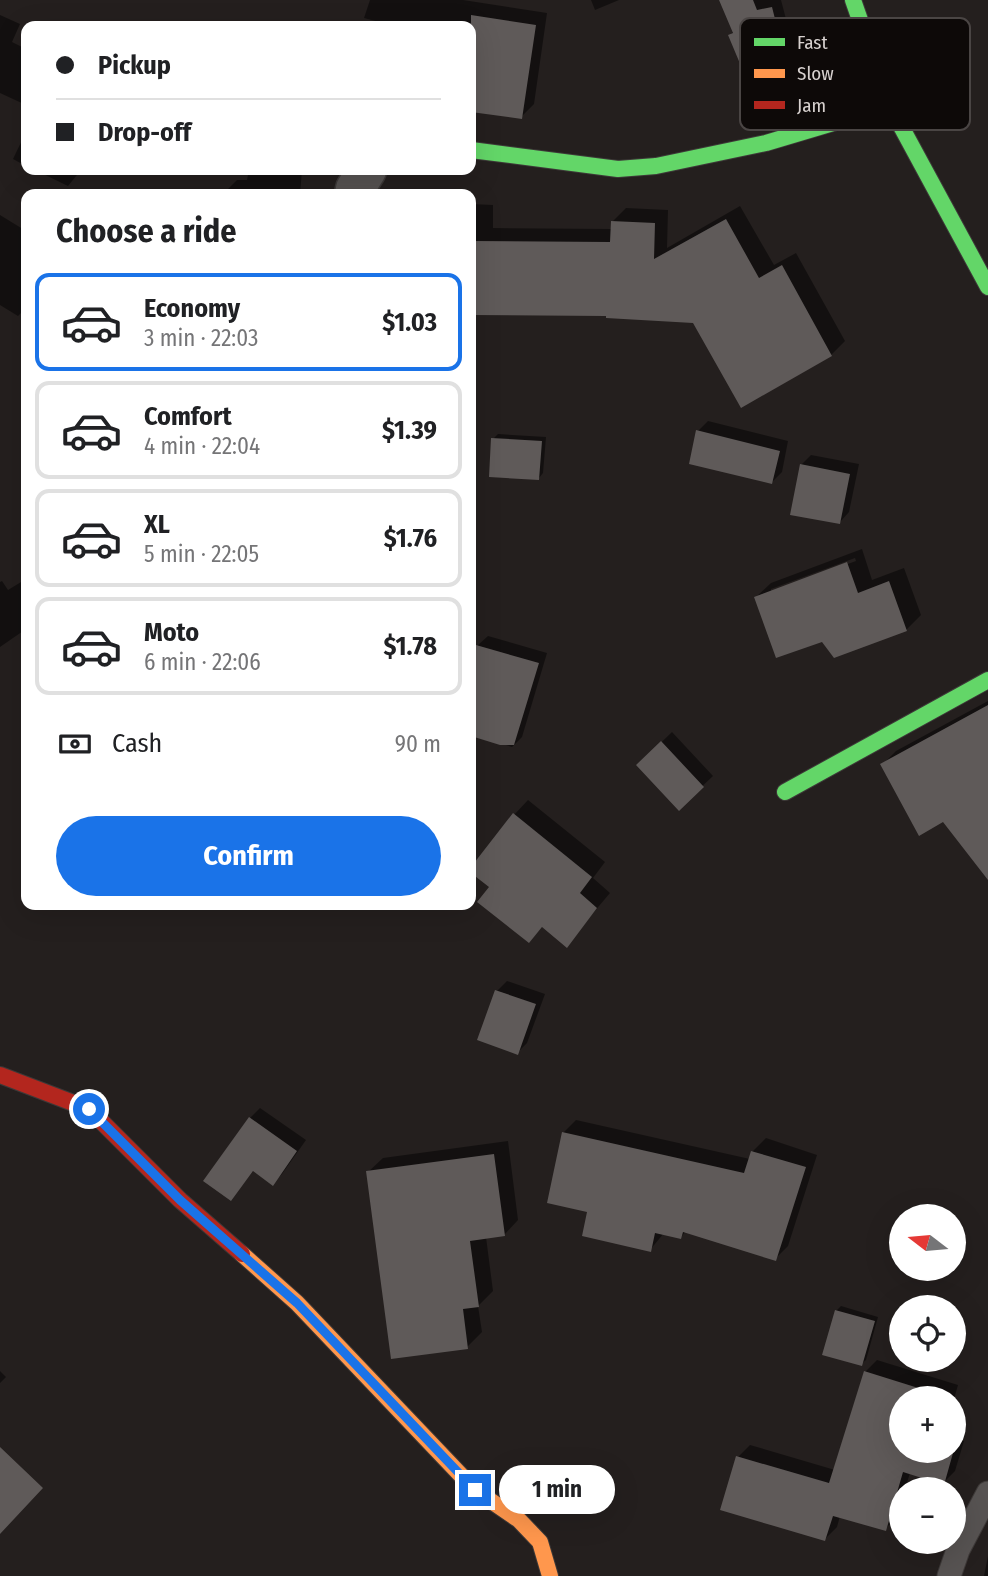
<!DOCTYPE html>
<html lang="en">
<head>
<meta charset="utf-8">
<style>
  :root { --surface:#fff; --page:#f6f6f6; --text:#202124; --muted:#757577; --line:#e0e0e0; --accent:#1a73e8 }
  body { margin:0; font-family:"Fira Sans Condensed",sans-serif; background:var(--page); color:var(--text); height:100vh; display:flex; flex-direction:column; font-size:26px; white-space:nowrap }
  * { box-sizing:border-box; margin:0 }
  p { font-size:23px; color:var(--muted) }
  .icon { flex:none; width:38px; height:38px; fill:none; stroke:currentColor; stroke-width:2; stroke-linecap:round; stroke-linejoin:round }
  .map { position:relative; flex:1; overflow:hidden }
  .drawer { position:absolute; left:21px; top:189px; width:455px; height:721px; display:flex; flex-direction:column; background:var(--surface); border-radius:14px; box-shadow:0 7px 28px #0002 }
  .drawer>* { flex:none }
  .banner { position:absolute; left:21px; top:21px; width:455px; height:154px; border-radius:14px; box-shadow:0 7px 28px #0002; display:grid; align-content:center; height:154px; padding:0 35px; background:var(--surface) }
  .needle { width:46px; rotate:286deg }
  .fabs { position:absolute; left:889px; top:1204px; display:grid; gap:14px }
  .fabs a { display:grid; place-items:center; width:77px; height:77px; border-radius:50%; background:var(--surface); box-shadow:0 7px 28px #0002; font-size:35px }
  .end { position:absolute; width:32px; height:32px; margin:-16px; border:9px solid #1a73e8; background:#fff; box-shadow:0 0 0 4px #fff }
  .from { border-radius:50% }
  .bubble { position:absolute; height:49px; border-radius:24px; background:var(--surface); box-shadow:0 7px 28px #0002; font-size:23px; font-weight:700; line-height:49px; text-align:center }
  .banner b { display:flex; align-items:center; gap:24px; height:66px; font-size:26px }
  .banner b+b { border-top:2px solid var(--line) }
  .banner i { width:18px; height:18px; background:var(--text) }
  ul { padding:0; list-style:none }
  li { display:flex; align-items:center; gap:21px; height:98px; margin:0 14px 10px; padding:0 21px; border:4px solid var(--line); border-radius:14px }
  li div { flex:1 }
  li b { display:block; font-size:26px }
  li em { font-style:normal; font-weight:700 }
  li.current { border-color:var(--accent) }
  li>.icon { width:63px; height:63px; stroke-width:1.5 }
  h2 { padding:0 35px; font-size:32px; line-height:84px }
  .pay { display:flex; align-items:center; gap:18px; height:77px; padding:0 35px; font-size:26px }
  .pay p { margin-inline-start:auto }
  .cta { display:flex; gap:14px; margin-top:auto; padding:14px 35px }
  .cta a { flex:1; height:80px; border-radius:42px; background:var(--accent); color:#fff; font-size:28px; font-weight:700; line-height:80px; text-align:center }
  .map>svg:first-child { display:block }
  .shadow { fill:#0007; fill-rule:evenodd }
  .building { fill:#5f5a59 }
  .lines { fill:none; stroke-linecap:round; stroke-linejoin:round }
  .lane-casing { stroke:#3d3938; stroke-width:25 }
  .street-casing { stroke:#3d3938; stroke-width:41 }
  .fast-casing { stroke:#3d3938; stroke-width:18 }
  .slow-casing { stroke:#3d3938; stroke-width:18 }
  .jam-casing { stroke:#3d3938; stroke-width:18 }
  .lane { stroke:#575352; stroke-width:23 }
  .street { stroke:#575352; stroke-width:38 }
  .fast { stroke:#63d668; stroke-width:16 }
  .slow { stroke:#ff974d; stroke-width:16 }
  .jam { stroke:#b3261e; stroke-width:16 }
  .route { stroke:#1a73e8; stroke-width:9 }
  .key { fill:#0d0908; stroke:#4a4544; stroke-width:2 }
  .key-label { font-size:19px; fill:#d7d1cf }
</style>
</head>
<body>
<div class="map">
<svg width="988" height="1576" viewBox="0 0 988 1576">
  <rect width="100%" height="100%" fill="#241f1e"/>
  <path class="shadow" d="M370,0H463L547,13L534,104L521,117L471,110V26H378L379,22L364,18Z
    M591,0H619L595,10Z
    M721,0H781L801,76V101L792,111L756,57L730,35L734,31Z
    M0,15L20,24L12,42L26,49V105L0,93Z
    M26,132V166L13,159Z
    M35,170H81L68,186Z
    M249,170H302L300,194H227V190L237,180H247Z
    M471,204L493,205V228L612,229V222L626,208L668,210L667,248L740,206L774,265L796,253L845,341L831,355L695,321L608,314L471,313Z
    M0,215L26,231V308L18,316L0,305Z
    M708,421L788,441L782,472L772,482L698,431Z
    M498,434L546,437L543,473L539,478L493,439Z
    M811,455L859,464L849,512L840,522L801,465Z
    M862,549L872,580L904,568L921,615L906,630L822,640L756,597L771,583ZM855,558L856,561L771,592V589Z
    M26,579V629L0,647V582L2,581L8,590Z
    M488,636L547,653L522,737L512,747L471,734V659H473L478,645Z
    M988,701V877L943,820L882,765L896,751Z
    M672,732L713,776L679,808L638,765Z
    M528,800L605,862L593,878L610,893L566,945L543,926L529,941L491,887L471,871L514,815Z
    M507,981L545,994L527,1043L517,1053L497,991Z
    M260,1108L306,1140L282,1174L273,1183L254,1170L231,1199L250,1118Z
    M576,1120L750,1159L753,1151L766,1138L817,1155L788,1246L775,1259L686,1231L681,1237L664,1233L650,1250L590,1210L563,1133Z
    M508,1141L518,1220L504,1235L486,1237L493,1291L478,1306L482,1332L467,1347L368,1172L383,1158Z
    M841,1306L878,1317L866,1360L861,1364L836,1311Z
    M877,1360L958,1385L954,1399L901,1398V1451H954V1438L964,1441L955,1471L943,1483L910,1473L905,1489H901V1503L897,1517L885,1529L840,1516L837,1527L825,1539L738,1457L750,1445L835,1470L865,1372Z
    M0,1371L6,1377L0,1383Z
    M988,1556V1576H984Z"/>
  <path class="building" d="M719,0H753L757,10L772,7L792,86L793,112L767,120L755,60L741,66L728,35L733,33Z
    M471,15L536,25L522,119L471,112Z
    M726,219L759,278L782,265L832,356L741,408L693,323L606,318V316L471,315V241L610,242L611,221L655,223L654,259Z
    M696,430L780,451L772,484L689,464Z
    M491,438L542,441L539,480L489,477Z
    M800,464L850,474L840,524L790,515Z
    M847,562L858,593L889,581L907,631L834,658L822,642L776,658L754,597Z
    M476,645L539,663L514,745H500L471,736V662Z
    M988,705V880L943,822L919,836L880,764Z
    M661,741L704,787L679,811L636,765Z
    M513,813L592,877L580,893L597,908L567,948L542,927L529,943L477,902L489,887L471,873V867Z
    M495,990L536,1004L518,1055L477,1040Z
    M249,1117L297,1151L273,1186L253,1171L231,1201L203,1181Z
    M562,1132L744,1173L751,1151L806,1167L776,1261L683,1232L681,1239L655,1233L651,1252L582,1236L587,1212L547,1203Z
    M494,1154L505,1236L470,1241L479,1307L463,1309L468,1349L391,1359L366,1171Z
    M835,1310L875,1321L862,1366L822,1355Z
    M864,1371L947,1397L901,1398V1451H945L953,1453L944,1485L903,1472L886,1531L833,1516L825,1541L720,1510L736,1456L829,1483Z
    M0,1447L43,1488L0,1534Z"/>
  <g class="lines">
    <g class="lane-casing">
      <path id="lane" d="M949,1576L958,1550L988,1493"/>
    </g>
    <g class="street-casing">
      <path id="street" d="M354,194L355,189L367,170"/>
    </g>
    <g class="fast-casing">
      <path id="fast" d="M853,0L890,106L988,287
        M471,150L618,169L656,166L766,143L890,106
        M785,792L988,680"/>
    </g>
    <g class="slow-casing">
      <path id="slow" d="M242,1254L297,1303L475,1490L519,1520L540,1542L550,1576"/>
    </g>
    <g class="jam-casing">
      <path id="jam" d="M0,1075L89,1109L180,1200L242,1254"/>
    </g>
    <use href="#lane" class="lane"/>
    <use href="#street" class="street"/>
    <use href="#fast" class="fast"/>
    <use href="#slow" class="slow"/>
    <use href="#jam" class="jam"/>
  </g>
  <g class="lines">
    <path class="route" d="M89,1109L180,1200L297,1303L475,1490"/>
  </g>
  <rect x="740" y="18" width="230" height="112" rx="10" class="key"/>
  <rect x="754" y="38" width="31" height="8" fill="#63d668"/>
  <rect x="754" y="69" width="31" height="9" fill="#ff974d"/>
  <rect x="754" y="101" width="31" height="8" fill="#b3261e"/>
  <g class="key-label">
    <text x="797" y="49">Fast</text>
    <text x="797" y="80">Slow</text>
    <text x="797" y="112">Jam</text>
  </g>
</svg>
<div class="fabs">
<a><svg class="needle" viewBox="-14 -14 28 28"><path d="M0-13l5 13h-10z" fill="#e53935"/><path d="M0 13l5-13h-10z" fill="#757577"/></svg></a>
<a><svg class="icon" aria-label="locate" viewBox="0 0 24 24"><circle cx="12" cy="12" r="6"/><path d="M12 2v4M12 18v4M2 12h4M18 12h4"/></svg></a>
<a>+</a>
<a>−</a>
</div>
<i class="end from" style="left:89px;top:1109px"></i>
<i class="end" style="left:475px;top:1490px"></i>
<div class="bubble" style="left:499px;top:1465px;width:116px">1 min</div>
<div class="banner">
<b><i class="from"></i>Pickup</b>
<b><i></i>Drop-off</b>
</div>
<section class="drawer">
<h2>Choose a ride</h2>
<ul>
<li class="current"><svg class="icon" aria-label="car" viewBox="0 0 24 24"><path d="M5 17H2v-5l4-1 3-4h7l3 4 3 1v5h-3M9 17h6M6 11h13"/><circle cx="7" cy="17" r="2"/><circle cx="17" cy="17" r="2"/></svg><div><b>Economy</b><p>3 min · 22:03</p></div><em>$1.03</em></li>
<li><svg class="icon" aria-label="car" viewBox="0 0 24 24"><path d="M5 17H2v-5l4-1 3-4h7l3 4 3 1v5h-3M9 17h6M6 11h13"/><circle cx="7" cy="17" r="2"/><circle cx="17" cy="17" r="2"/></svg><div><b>Comfort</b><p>4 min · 22:04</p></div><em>$1.39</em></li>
<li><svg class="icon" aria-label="car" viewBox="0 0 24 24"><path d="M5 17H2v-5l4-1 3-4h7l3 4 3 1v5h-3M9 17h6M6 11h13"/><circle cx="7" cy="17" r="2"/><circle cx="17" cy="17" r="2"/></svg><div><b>XL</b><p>5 min · 22:05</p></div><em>$1.76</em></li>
<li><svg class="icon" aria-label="car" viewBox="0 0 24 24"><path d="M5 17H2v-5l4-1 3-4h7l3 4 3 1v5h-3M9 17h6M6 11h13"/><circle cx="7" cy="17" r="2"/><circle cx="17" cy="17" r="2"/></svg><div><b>Moto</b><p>6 min · 22:06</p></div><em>$1.78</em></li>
</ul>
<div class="pay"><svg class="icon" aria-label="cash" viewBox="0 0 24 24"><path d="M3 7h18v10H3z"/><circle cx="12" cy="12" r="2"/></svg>Cash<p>90 m</p></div>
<div class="cta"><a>Confirm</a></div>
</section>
</div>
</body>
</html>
